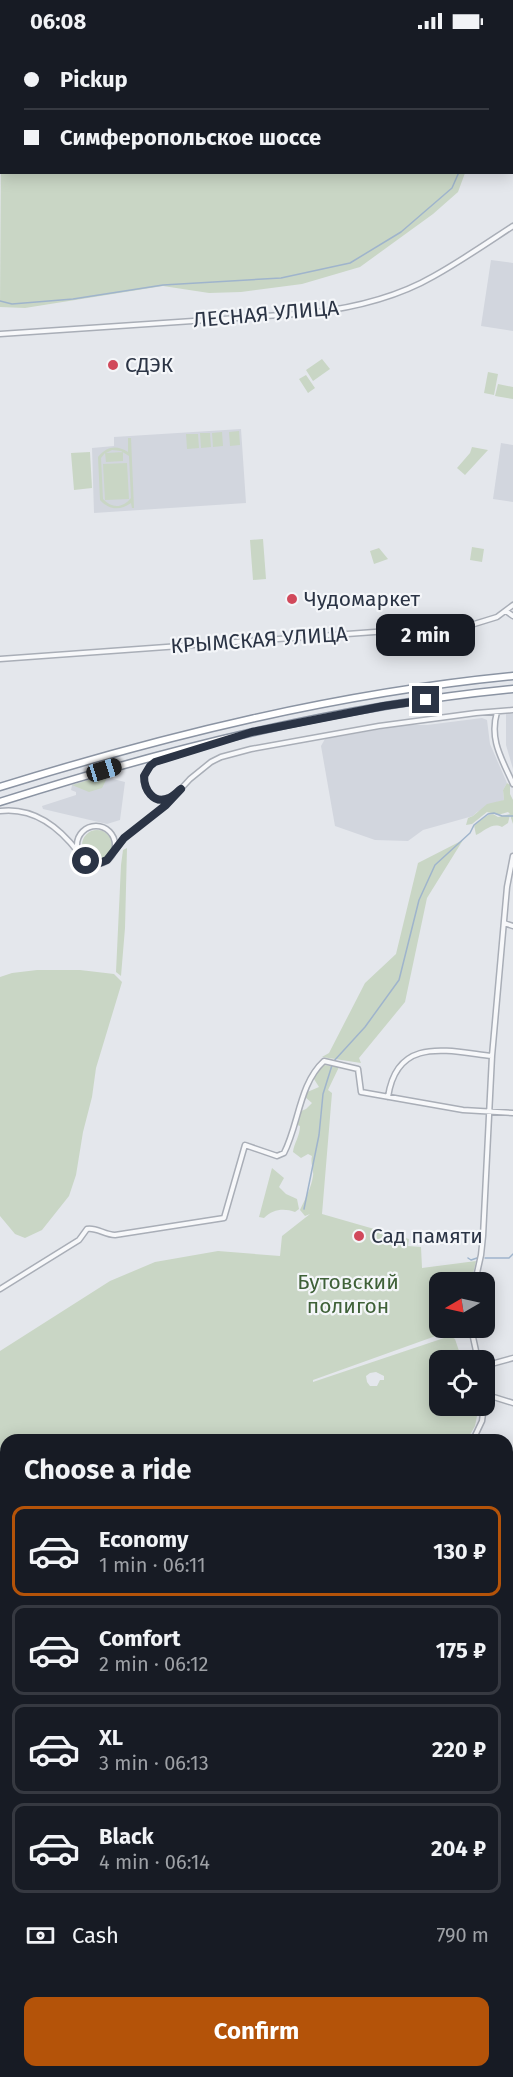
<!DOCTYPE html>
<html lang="en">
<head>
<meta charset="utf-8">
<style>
  :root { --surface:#171b24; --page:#20242c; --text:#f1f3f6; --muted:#9ea1a6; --line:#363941; --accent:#b45309 }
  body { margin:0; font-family:"Fira Sans",sans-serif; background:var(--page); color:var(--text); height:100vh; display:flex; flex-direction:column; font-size:22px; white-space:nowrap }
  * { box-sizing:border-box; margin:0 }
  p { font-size:20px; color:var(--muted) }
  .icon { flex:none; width:33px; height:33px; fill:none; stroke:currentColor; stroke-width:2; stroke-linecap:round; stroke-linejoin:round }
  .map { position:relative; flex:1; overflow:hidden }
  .panel { position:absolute; left:0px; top:1392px; width:513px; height:644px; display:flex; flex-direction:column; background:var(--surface); border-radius:18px 18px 0 0; box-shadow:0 3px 15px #0003 }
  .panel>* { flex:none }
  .banner { position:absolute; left:0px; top:0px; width:513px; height:132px; box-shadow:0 3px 15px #0003; display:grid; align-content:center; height:132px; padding:0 24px; background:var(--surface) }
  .needle { width:39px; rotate:261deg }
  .fabs { position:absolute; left:429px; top:1230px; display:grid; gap:12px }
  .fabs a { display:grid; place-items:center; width:66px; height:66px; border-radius:12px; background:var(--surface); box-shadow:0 3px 15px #0003; font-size:30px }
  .end { position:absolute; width:27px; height:27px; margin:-14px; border:8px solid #2b3445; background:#fff; box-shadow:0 0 0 3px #fff }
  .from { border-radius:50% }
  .bubble { position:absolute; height:42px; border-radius:12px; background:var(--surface); box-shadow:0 3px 15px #0003; font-size:20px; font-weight:700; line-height:42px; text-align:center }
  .car { position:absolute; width:18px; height:36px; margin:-18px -9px; border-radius:8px; box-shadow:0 0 4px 2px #0007; background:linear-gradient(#222 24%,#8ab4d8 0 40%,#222 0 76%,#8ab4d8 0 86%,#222 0) }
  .banner b { display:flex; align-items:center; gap:21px; height:57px; font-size:22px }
  .banner b+b { border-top:2px solid var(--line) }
  .banner i { width:15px; height:15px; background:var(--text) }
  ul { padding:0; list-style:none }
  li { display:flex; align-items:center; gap:18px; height:90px; margin:0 12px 9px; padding:0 12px; border:3px solid var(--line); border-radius:12px }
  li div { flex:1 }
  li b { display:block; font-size:22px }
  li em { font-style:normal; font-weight:700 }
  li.selected { border-color:var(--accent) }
  li>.icon { width:54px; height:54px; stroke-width:1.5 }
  h2 { padding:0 24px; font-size:27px; line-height:72px }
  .pay { display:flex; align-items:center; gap:15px; height:66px; padding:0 24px; font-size:22px }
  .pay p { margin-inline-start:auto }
  .cta { display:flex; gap:12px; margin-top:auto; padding:12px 24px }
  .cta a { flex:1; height:69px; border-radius:12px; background:var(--accent); color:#fff; font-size:24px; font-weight:700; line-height:69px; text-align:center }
  .status { display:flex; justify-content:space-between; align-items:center; height:42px; padding:0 30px; background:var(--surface); direction:ltr }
  .status svg { height:16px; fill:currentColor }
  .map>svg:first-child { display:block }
  .built { fill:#d2d6de }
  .green { fill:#c9d6c5; fill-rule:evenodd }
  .water { fill:#9fb4cc }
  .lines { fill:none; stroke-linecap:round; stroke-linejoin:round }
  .stream { stroke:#9fb4cc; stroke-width:1.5 }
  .minor-casing { stroke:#a9aeb7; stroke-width:7 }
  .major-casing { stroke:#a3abb8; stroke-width:8 }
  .highway-casing { stroke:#8b94a3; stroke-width:9 }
  .minor { stroke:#f7f8fa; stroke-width:4 }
  .major { stroke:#fff; stroke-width:5 }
  .highway { stroke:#fff; stroke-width:6 }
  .route { stroke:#2b3445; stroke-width:8 }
  .poi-dot { fill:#d1495b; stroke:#f4f6f9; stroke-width:2 }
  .labels { text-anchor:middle; stroke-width:4.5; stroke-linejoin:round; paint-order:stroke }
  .street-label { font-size:21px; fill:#2b3445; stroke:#f4f6f9 }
  .poi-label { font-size:21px; fill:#2b3445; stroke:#f4f6f9; text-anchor:start }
  .park-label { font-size:21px; fill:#3f6138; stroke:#f4f6f9 }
</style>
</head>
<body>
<div class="status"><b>06:08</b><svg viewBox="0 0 49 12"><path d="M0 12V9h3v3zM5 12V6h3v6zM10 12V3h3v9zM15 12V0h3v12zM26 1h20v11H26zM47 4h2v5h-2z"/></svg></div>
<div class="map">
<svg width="513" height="2035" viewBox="0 0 513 2035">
  <rect width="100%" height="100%" fill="#e4e7ec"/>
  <path class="built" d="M491,218L513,221V289L481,284Z
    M241,387L246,461L94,471L92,406L114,404V395Z
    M501,401L513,403V460L493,457Z
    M506,671L513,672V727L506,703Z
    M482,676L487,678L490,702L507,741L503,748L504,758L477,770L473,774L423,788L408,799L375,798L335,784L321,704L325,697L404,683H427Z
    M109,732L113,737L125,740L120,778L107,782L43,767L42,764L76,753V750L71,748L72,743Z
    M507,1735H513V1759H507Z
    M507,1895L513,1900V1953L507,1966Z
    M232,2030H409L422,2035H227Z"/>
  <path class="green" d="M0,0H84L2,2L0,42Z
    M201,0H488L489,1H198Z
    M1,102L2,130L465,131L458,150L433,172L360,225L302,242L241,250L209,251L163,244L25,266L0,265Z
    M322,317L330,327L313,339L306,328Z
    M488,330L498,332L494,353L484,351Z
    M306,333L315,346L308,351L299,337Z
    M498,342L513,345V357L495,354Z
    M239,389L240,403L230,404L229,390Z
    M222,390L223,404L213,405L212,391Z
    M200,391H210L211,405L201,406Z
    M186,392H198L199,406L187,407Z
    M128,396H131L134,466H132L131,461C120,469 109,468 100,458L98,415C107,404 117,403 128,410ZM112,408L121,409L129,414L131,456C123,466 112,467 103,457L101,416L105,411L106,420L123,419V410L106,411Z
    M472,405L488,408L465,433L457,426L470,411Z
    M90,410L92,446L74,448L71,411Z
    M127,421L129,457L105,458L103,422Z
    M263,497L266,537L253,538L250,498Z
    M472,505L484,507L482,520L470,518Z
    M379,506L388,517L374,522L370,509Z
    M109,732L102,746L89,750L72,743Z
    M507,741L510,743V752L513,758V782L510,773L508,781L502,785C492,780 485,789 476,793L474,783L488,773L493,772L498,775L510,772L508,770L498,773L487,770L472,782L466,783L468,776L473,774L487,762L504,758L503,748Z
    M82 803a15 15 0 1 1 30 0a15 15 0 1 1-30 0Z
    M463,798L427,856L405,960L359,1016L361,1021L322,1015L329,1011L365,941L396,912L418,821Z
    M127,806L125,886L121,934L116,930L121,823L123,808Z
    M37,928H80L114,932L122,940L96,1026L92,1055L83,1090L76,1133L69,1154L42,1188L25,1196L15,1192L0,1174V935L12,931Z
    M324,1023L339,1025L328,1048L332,1051L322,1172L409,1197L408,1204L421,1205L422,1226L476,1219L471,1240H440V1286H458L313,1338V1340L450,1294L455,1297L459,1309L471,1314L472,1318H440V1364H479L475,1384L467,1398H6V1761H0V1309L110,1239L155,1220L218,1209L280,1214L282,1194L310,1172L305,1174L300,1168C305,1157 311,1147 313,1134C314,1127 310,1122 312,1114L308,1112L301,1116L293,1110C294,1101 300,1094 300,1084L295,1082L299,1070L306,1067L312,1061L305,1055V1051L319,1045L314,1037L317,1027ZM376,1330L384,1334V1338H380L377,1344H370L367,1340L366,1334L370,1331Z
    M272,1126L284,1136L279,1145L286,1152L297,1157L299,1167L295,1170C284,1166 273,1167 264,1176L259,1175Z
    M0,1796L6,1797V1838L0,1840Z"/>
  <path class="water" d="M513,1492V1541L507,1535V1500Z"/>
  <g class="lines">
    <path class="stream" d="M484,0V2
      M0,259L12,262L73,257L163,243L281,236L350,221L401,190L452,146L459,130
      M304,1167L319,1093L323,1052L333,1020L365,985L399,938L419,858L435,823L470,791L474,783L488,772L494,771L502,774H513
      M468,1216L471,1218L477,1216
      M485,1216H509L513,1212
      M507,1975L513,1964
      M477,2035L482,2030"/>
    <g class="minor-casing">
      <path id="minor" d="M0,292L310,271C353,266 396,256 434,234C461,219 487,201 513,184
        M506,569L513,574
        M0,617L471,583L497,575L513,563
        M497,670C489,698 502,717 513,742
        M173,753L169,756L158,758C141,750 140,731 155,720L212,702
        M0,769C33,765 59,785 78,810
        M77 803a19 19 0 1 1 38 0a19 19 0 1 1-38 0Z
        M114,810L124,796L166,763L190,737L211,720L221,715L251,707L379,684L476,671L513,668
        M504,881L513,884
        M388,1055C397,994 447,1009 492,1014
        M475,1240L481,1213L483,1194L492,1014L507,845L513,814
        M0,1247L79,1198L87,1187C96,1185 105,1193 115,1193L224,1176L245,1103L277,1114L284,1111C299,1082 299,1042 324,1019L358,1027L361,1050L463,1068L513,1071
        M471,1286L478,1318
        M484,1324L513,1316
        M484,1352L513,1361
        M473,1398L482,1379L484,1364
        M507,1420L513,1423
        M507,1723H513
        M0,1984L6,1988
        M0,2028L6,1997
        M69,2030L77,2035
        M418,2030L431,2035
        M219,2035L224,2030"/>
    </g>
    <g class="major-casing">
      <path id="major" d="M507,1779H513
        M0,1781H6
        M0,1790H6
        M507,1790H513"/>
    </g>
    <g class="highway-casing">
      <path id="highway" d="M0,745C167,693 338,651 513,634
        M0,760C167,707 338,664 513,647"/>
    </g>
    <use href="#minor" class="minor"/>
    <use href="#major" class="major"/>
    <use href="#highway" class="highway"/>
  </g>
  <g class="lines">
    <path class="route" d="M86,819L97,822L107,818L124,796L166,763L181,747C177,750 173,754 169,756C153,763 144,747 144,734L150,724L155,720L252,690L384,664L426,658"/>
  </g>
  <g class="poi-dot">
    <circle cx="113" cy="323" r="6"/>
    <circle cx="292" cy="557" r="6"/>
    <circle cx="359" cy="1194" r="6"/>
  </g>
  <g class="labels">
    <g class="street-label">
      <text transform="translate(266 272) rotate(-5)" y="7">ЛЕСНАЯ УЛИЦА</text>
      <text transform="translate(259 598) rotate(-4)" y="7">КРЫМСКАЯ УЛИЦА</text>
    </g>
    <g class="poi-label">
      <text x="125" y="330">СДЭК</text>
      <text x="304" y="564">Чудомаркет</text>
      <text x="371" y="1201">Сад памяти</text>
    </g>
    <g class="park-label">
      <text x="348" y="1247">Бутовский<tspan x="348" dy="24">полигон</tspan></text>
    </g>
  </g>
</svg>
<div class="fabs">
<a><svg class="needle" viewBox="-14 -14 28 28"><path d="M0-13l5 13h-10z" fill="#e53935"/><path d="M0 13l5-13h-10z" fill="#9ea1a6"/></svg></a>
<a><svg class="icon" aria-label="locate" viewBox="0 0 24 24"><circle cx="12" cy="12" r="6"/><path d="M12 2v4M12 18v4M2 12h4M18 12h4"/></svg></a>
</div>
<i class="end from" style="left:86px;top:819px"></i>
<i class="end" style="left:426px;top:658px"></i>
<div class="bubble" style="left:376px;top:572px;width:99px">2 min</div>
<i class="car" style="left:104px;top:728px;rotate:73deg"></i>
<div class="banner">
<b><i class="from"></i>Pickup</b>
<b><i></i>Симферопольское шоссе</b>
</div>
<section class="panel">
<h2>Choose a ride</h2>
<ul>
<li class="selected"><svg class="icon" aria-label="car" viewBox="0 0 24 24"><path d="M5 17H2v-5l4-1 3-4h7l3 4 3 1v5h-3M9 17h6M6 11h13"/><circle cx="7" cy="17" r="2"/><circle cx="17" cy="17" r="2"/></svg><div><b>Economy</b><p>1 min · 06:11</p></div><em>130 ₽</em></li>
<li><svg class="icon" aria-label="car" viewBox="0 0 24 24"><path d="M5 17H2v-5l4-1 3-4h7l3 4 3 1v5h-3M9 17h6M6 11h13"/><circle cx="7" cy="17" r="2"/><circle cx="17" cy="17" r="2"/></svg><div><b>Comfort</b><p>2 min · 06:12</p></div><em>175 ₽</em></li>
<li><svg class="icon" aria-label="car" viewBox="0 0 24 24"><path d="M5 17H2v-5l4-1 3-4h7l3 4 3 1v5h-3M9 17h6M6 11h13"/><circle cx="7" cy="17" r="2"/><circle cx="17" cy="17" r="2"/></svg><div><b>XL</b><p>3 min · 06:13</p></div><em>220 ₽</em></li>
<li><svg class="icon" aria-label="car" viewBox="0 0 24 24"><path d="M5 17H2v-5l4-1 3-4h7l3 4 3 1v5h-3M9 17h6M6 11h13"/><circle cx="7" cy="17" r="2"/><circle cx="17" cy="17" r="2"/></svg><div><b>Black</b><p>4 min · 06:14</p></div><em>204 ₽</em></li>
</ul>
<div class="pay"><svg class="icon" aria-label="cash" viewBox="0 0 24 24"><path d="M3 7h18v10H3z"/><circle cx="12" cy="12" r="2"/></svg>Cash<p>790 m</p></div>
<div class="cta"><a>Confirm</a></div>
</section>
</div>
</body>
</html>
